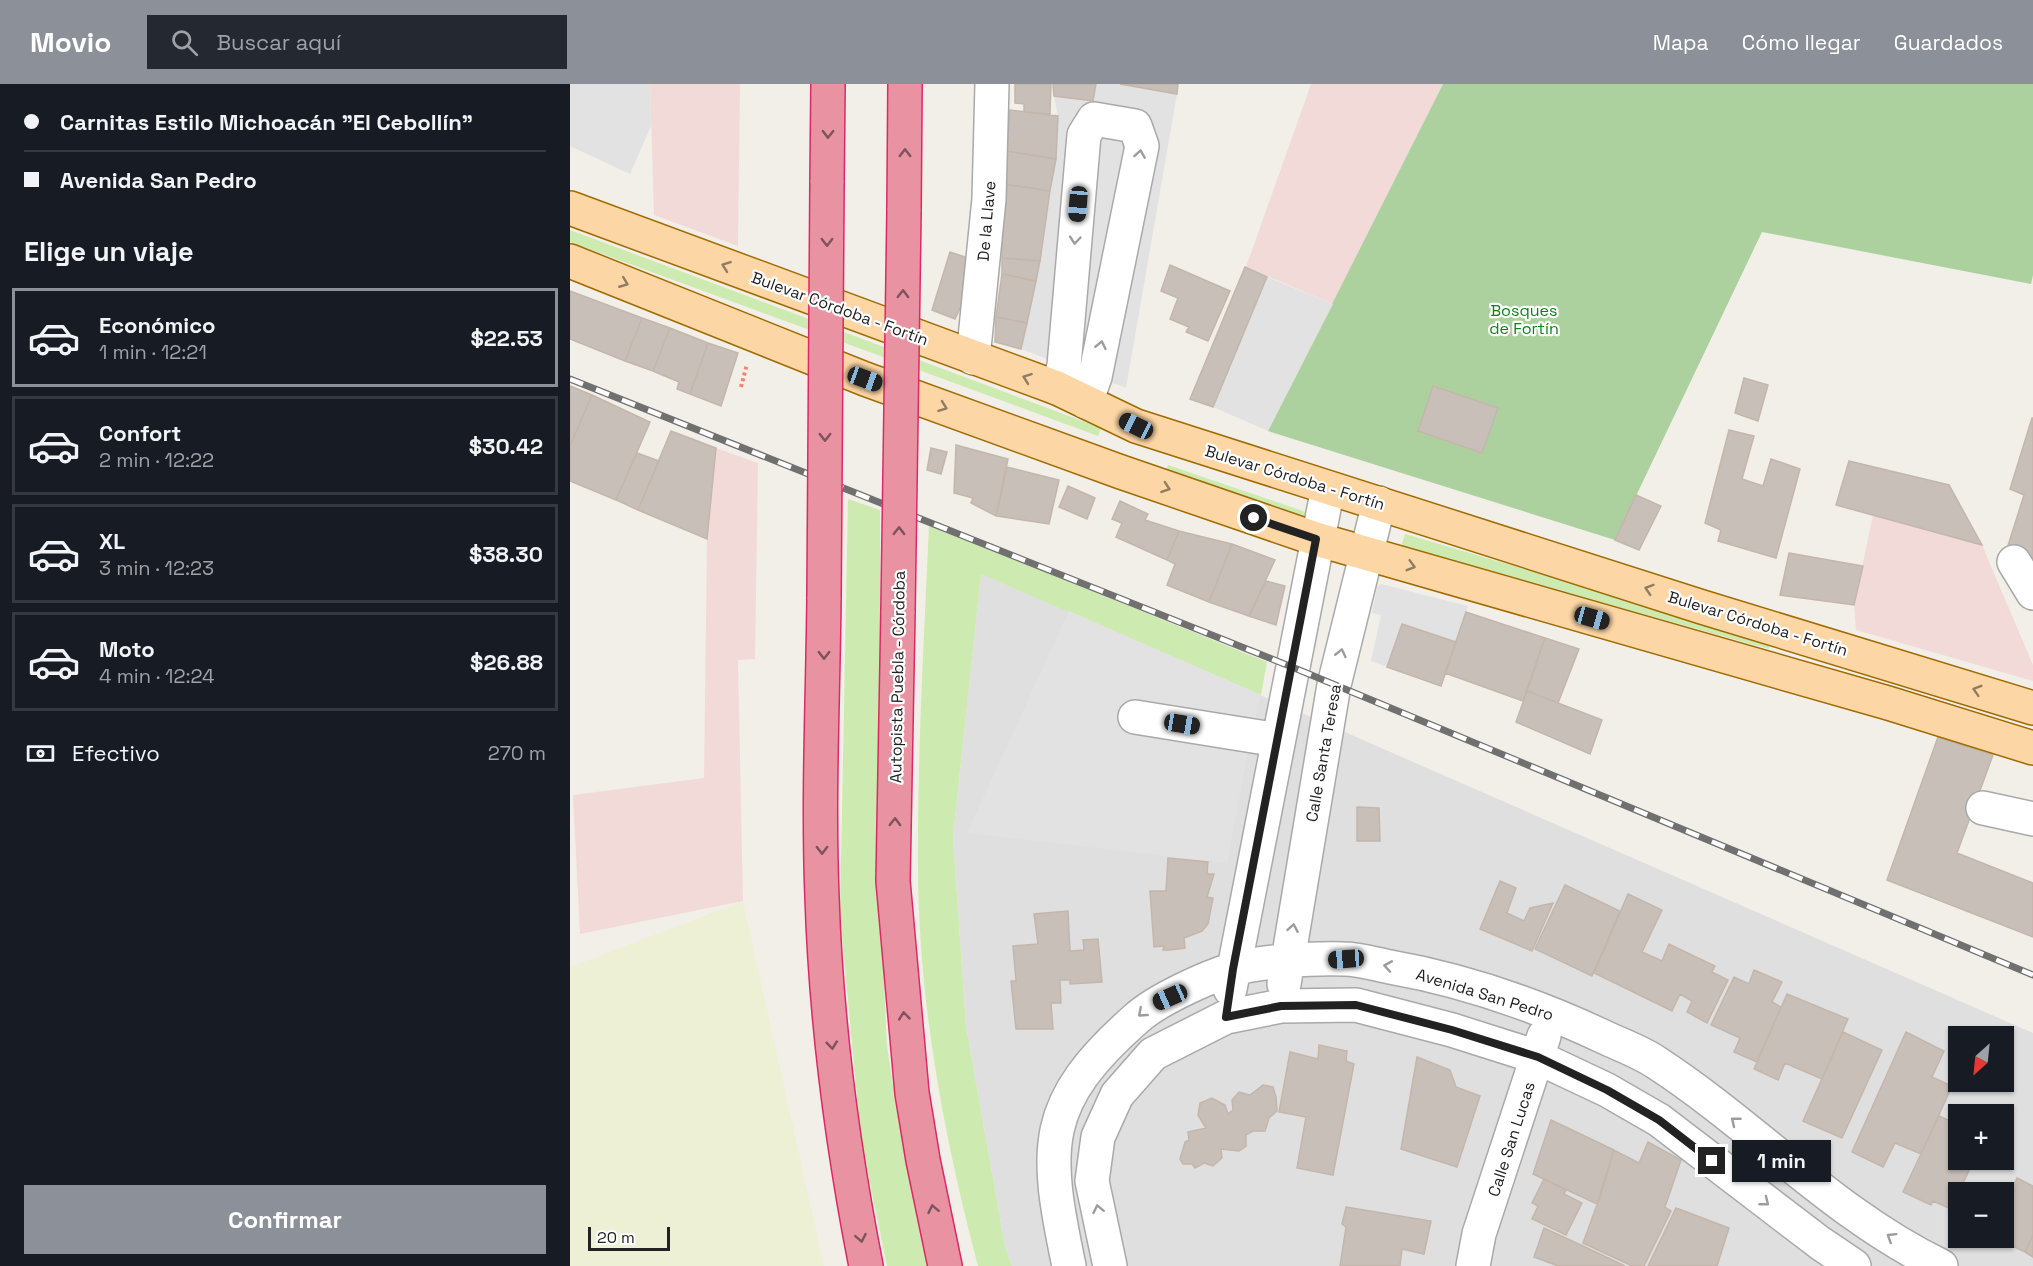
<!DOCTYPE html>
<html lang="es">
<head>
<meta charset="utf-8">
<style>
  :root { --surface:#171b24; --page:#242831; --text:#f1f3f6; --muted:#9ea1a6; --line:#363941; --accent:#8c9099 }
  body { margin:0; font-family:"Space Grotesk",sans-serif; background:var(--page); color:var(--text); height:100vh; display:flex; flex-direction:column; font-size:22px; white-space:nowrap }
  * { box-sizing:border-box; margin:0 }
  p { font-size:20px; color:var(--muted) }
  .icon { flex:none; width:33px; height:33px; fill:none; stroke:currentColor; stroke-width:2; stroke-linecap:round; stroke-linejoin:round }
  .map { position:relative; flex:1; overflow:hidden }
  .drawer { display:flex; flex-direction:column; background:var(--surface); width:570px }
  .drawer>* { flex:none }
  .banner { display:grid; align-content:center; height:132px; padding:0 24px; background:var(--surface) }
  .needle { width:39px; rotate:207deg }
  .fabs { position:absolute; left:1378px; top:942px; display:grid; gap:12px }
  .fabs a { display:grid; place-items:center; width:66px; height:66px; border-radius:0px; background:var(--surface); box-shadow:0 2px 4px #0004; font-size:30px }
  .scale { position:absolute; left:18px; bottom:15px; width:82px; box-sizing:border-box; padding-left:6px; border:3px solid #222; border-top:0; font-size:16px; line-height:21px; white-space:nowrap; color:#222; -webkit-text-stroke:4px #fff; paint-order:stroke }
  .end { position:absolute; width:27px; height:27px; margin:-14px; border:8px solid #222; background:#fff; box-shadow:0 0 0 3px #fff }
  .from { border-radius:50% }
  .bubble { position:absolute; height:42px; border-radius:0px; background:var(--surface); box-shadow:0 2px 4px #0004; font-size:20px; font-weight:700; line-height:42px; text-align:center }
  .car { position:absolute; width:18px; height:36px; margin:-18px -9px; border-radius:8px; box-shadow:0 0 4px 2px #0007; background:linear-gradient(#222 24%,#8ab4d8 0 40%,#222 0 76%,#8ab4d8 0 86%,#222 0) }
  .banner b { display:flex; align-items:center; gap:21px; height:57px; font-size:22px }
  .banner b+b { border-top:2px solid var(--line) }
  .banner i { width:15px; height:15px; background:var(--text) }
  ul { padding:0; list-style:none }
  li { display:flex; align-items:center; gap:18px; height:99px; margin:0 12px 9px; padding:0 12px; border:3px solid var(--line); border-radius:0px }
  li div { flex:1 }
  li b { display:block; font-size:22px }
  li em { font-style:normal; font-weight:700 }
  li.active { border-color:var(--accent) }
  li>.icon { width:54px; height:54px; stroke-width:1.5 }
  h2 { padding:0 24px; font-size:27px; line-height:72px }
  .pay { display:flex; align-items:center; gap:15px; height:66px; padding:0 24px; font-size:22px }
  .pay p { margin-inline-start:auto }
  .button { display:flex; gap:12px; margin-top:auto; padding:12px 24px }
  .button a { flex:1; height:69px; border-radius:0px; background:var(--accent); color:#fff; font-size:24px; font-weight:700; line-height:69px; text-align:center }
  header { display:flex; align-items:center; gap:36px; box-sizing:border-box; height:84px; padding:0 30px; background:var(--accent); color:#fff }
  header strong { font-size:28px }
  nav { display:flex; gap:33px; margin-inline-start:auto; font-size:21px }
  .search { width:420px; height:54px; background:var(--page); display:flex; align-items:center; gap:15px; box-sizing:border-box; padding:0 21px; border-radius:0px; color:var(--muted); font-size:22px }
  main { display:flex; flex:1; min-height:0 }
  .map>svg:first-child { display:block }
  .residential { fill:#e0dfdf; fill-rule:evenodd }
  .commercial { fill:#f2dad9 }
  .farmland { fill:#eef0d5 }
  .grass { fill:#cdebb0 }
  .forest { fill:#add19e }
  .parking { fill:#e2e2e2 }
  .building { fill:#c7bfb8; stroke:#c4b6ab; stroke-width:1.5 }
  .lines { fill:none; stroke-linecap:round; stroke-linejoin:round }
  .minor-casing { stroke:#a9a9a9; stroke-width:36 }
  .major-casing { stroke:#a06b00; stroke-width:36 }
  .highway-casing { stroke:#dc2a67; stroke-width:36 }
  .path { stroke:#fa8072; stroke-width:4; stroke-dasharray:3 3; stroke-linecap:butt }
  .minor { stroke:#fff; stroke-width:33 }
  .major { stroke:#fcd6a4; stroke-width:33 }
  .highway { stroke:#e892a2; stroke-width:33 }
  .rail-casing { stroke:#707070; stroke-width:7 }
  .rail { stroke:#fff; stroke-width:4.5; stroke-dasharray:14; stroke-linecap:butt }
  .highway-bridge-casing { stroke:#dc2a67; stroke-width:36; stroke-linecap:butt }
  .highway-bridge { stroke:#e892a2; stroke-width:33 }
  .oneway { stroke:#7b545c }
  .oneway2 { stroke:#9c9c9c }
  .oneway3 { stroke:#8f7c63 }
  .route { stroke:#222; stroke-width:8 }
  .labels { text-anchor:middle; stroke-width:4.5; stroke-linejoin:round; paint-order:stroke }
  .street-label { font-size:16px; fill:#222; stroke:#fff }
  .park-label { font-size:16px; fill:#0c8416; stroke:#fff }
</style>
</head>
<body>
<header>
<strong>Movio</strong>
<div class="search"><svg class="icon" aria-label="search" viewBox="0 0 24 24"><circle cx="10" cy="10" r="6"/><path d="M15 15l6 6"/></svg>Buscar aquí</div>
<nav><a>Mapa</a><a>Cómo llegar</a><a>Guardados</a></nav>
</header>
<main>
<section class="drawer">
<div class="banner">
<b><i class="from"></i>Carnitas Estilo Michoacán &quot;El Cebollín&quot;</b>
<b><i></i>Avenida San Pedro</b>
</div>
<h2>Elige un viaje</h2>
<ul>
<li class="active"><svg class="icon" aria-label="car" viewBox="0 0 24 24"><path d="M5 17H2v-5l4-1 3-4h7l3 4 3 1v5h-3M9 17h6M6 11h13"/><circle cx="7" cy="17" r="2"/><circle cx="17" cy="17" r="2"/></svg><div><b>Económico</b><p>1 min · 12:21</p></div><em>$22.53</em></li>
<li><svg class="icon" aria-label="car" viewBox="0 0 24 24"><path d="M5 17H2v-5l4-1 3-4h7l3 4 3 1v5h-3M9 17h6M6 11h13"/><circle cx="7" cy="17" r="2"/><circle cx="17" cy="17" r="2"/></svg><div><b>Confort</b><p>2 min · 12:22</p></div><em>$30.42</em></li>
<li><svg class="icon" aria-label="car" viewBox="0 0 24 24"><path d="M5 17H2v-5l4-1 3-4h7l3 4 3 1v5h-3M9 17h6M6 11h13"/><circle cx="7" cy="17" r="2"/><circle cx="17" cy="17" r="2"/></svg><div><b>XL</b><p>3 min · 12:23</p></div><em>$38.30</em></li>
<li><svg class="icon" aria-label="car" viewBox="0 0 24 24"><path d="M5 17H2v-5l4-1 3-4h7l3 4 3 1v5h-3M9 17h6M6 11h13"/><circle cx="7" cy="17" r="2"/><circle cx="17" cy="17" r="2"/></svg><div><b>Moto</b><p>4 min · 12:24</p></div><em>$26.88</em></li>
</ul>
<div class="pay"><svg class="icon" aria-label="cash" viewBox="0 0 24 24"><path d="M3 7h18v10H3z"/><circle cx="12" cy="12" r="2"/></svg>Efectivo<p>270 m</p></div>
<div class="button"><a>Confirmar</a></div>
</section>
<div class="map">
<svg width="1463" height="1182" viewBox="0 0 1463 1182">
  <rect width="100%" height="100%" fill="#f2efe9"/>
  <path class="residential" d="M411,489L1463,949V1182H442L435,1162L396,942L383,753ZM1389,952H1434V998H1389ZM1389,1030H1434V1076H1389ZM1389,1108H1434V1154H1389Z"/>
  <path class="commercial" d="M80,0H170L168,162L84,131Z
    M741,0H873L763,220L676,183Z
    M146,364L188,379L185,575L168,576L173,817L10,850L3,711L134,694L137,455Z
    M1303,431L1412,461L1463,581V597L1286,546L1284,521Z"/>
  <path class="farmland" d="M173,817L254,1182H0V883Z"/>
  <path class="grass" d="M0,146L531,344L528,352L0,158Z
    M598,381L736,428L734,439L595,390Z
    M278,415L310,426L311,836L317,962L331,1052L358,1182H317L291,1055L270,831Z
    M359,441L697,578L691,611L411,490L383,753L396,942L435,1162L442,1182H408C374,1054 349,920 348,787C347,671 354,556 359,441Z
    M835,450L1200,557L1199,565L831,463Z"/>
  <path class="forest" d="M873,0H1463V191L1461,200L1192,148L1045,456L698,347Z"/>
  <path class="parking" d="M0,0H80L81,42L60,90L0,62Z
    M526,0H548L607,10L556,304L451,265L470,177L486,75L488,32L484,12L522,17Z
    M697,193L763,220L698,347L643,323Z
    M811,500L898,522L886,558L832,541L817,583L801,577L811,531L802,529L807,503Z
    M499,527L691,611L681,652L657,779L397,749Z"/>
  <path class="building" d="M445,0H481L480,30L454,28V20L445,19Z
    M483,0H526L523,17L484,12Z
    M550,0H608L607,10Z
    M440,26L488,32L486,75L437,67Z
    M437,67L486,75L480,107L434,100Z
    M434,100L480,107L470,177L432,174Z
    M380,168L404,176L398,207L385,235L362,226Z
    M432,174L470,177L466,197L432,190Z
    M600,181L660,207L638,257L616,248L619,243L600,235L608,214L591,207Z
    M675,183L697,193L643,323L620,315Z
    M432,190L466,197L457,239L426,233Z
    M0,207L72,234L55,277L0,255Z
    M426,233L457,239L451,265L425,258Z
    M72,234L100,244L83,287L55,277Z
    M100,244L138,259L120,310L107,305L109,298L83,287Z
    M138,259L168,269L151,322L120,310Z
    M1174,294L1198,301L1188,337L1165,329Z
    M0,302L22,311L0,362Z
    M863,302L928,324L912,369L848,347Z
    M22,311L80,338L46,416L0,397V362Z
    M1462,334H1463V478L1435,471L1454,411L1440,405Z
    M1159,346L1184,352L1172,395L1193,402L1201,375L1230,385L1206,474L1148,457L1151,446L1135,439Z
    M101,347L146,364L137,455L68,426Z
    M386,361L438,375L426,432L401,419L403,414L384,409Z
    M361,364L377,368L371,390L357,386Z
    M67,369L89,377L68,426L46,416Z
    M1279,377L1379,401L1412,461L1266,421Z
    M437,383L489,396L479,440L426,432Z
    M498,402L525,414L517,435L489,423Z
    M1066,411L1091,422L1069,466L1045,456Z
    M550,417L578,430L575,436L609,447L597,476L546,453L552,439L542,435Z
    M609,447L662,460L639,518L597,501L605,480L597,476Z
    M662,460L705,476L679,532L639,518Z
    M1219,469L1293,482L1284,521L1210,511Z
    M696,497L715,502L706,541L679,532Z
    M896,528L975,554L953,617L875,589Z
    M832,540L886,558L871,602L817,583Z
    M975,554L1009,565L988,619L957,607Z
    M957,607L1032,636L1020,670L946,638Z
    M1368,653L1423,671L1387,769L1463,799V853L1317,796Z
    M787,723L809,724L810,757H787Z
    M598,774L638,778L637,790H644L637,813L643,814L638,840L632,847L614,854L615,864L600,866H593L594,862L584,863L580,807H596Z
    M930,797L946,804L937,829L954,837L960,824L983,819L962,867L910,845Z
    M995,801L1050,827L1022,892L965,865Z
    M1058,810L1092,826L1072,868L1092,877L1099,860L1145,882L1142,888L1158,896L1137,939L1117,928L1122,917L1110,910L1102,927L1024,889Z
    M498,827L500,867L514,866L513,856L528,855L532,898L500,900V896H490L491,919H481L483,945H446L441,897H446L443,862L468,860L464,830Z
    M1184,886L1212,898L1202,918L1211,923L1187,978L1164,968L1170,954L1141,941L1164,893L1179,900Z
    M1217,910L1278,935L1252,995L1215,979L1208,996L1184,985Z
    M1273,948L1312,966L1272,1054L1233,1037Z
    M1336,948L1374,967L1362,993L1382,1002L1351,1070L1325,1059L1313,1083L1282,1068Z
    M749,961L777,967L776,977L784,980L763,1091L727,1084L736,1033L709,1028L720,968L748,975Z
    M847,973L880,986L886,1003L910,1012L887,1083L831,1065Z
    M693,1001L703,1003L706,1013L707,1027L699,1034L695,1047H683L676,1051V1062L669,1067L651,1065L652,1074L643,1082L634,1079L625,1084L622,1080H613L610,1075L615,1058L619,1056L618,1048L636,1044L628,1031L630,1019L642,1014L655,1021L658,1030L663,1026L662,1016L669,1008L680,1011Z
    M1369,1032L1389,1041V1076H1404L1381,1125L1363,1117L1361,1121L1333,1108Z
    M981,1036L1044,1066L1027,1120L963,1090Z
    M1078,1058L1111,1076L1095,1123L1101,1127L1074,1182H1062L1013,1159L1032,1107L1044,1066L1069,1079Z
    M1447,1094L1463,1102V1151L1455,1168L1425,1154H1434V1122Z
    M974,1095L996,1106L994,1110L1012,1119L996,1151L962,1135L968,1122L962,1119Z
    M776,1123L861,1137L854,1170L832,1165L830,1182H770L776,1143L772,1140Z
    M1106,1124L1159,1144L1147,1182H1078Z
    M974,1144L1013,1162L1055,1182H988L964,1173Z
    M1463,1151V1173L1455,1168Z"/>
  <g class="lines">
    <g class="minor-casing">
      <path id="minor" d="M403,274L419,115L422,0
        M487,304L494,282L514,51L524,35L565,42L572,62L525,293L516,318
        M1444,478L1463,509
        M565,633L708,656
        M1413,724L1463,735
        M714,900L764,601L809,419
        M660,905L758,404
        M499,1182C474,1063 470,1019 567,934C587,916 635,894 661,886C688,877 745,874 774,875C789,875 805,880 820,883C894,896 966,921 1034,953C1051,961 1071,968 1087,979C1185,1043 1265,1131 1371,1182
        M540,1182L522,1097L528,1053L547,1011L583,970L656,933L711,922L786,921L882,946L967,973L1037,1006L1089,1036L1250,1159L1284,1182
        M903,1182L909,1150L974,952"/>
    </g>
    <g class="major-casing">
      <path id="major" d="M0,124L487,304L566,342L1132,523L1463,624
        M0,177L295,295L551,388L746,455L1318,619L1463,664"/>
    </g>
    <g class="highway-casing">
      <path id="highway" d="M257,99L258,0
        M334,127L335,0
        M254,513C253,613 248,713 252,813C256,937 272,1060 296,1182
        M328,527L323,797L342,1009L353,1076L375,1182"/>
    </g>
    <path class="path" d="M171,303L177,280"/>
    <use href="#minor" class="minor"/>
    <use href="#major" class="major"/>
    <use href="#highway" class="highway"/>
    <g class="rail-casing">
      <path id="rail" d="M0,295L722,583L1463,891"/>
    </g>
    <use href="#rail" class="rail"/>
    <g class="highway-bridge-casing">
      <path id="highway-bridge" d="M254,513L257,99
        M328,527L334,127"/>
    </g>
    <use href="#highway-bridge" class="highway-bridge"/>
  </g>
  <defs><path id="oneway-chevron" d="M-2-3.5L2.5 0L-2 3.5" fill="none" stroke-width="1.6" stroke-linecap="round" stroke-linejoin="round" transform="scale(1.5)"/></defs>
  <g class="oneway">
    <use href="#oneway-chevron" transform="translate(258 50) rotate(91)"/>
    <use href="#oneway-chevron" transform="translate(335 69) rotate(-90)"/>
    <use href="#oneway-chevron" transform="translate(257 158) rotate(90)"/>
    <use href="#oneway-chevron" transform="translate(333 210) rotate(-89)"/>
    <use href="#oneway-chevron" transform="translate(255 353) rotate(90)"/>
    <use href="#oneway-chevron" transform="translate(329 447) rotate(-89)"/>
    <use href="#oneway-chevron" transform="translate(254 571) rotate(90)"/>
    <use href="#oneway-chevron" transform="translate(325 738) rotate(-89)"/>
    <use href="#oneway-chevron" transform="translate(252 766) rotate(90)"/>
    <use href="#oneway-chevron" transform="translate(334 932) rotate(-96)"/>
    <use href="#oneway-chevron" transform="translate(262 961) rotate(84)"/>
    <use href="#oneway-chevron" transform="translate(363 1125) rotate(-102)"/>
    <use href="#oneway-chevron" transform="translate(291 1154) rotate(79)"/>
  </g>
  <g class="oneway2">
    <use href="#oneway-chevron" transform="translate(570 70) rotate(-81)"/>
    <use href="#oneway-chevron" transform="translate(505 156) rotate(95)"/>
    <use href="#oneway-chevron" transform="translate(531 261) rotate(-78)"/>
    <use href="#oneway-chevron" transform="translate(771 569) rotate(-77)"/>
    <use href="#oneway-chevron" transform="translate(723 844) rotate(-80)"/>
    <use href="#oneway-chevron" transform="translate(818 882) rotate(-170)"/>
    <use href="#oneway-chevron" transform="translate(572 929) rotate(139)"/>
    <use href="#oneway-chevron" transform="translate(1165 1037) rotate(-141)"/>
    <use href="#oneway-chevron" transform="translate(1195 1118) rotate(38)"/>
    <use href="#oneway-chevron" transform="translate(528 1125) rotate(-102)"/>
    <use href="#oneway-chevron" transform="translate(1321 1153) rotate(-148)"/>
  </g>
  <g class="oneway3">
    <use href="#oneway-chevron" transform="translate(156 182) rotate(-160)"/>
    <use href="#oneway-chevron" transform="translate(54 199) rotate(22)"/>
    <use href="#oneway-chevron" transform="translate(457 294) rotate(-160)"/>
    <use href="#oneway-chevron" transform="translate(373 323) rotate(20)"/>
    <use href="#oneway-chevron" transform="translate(596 404) rotate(19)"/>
    <use href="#oneway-chevron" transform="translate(841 482) rotate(16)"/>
    <use href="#oneway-chevron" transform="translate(1079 505) rotate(-162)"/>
    <use href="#oneway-chevron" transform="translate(1407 606) rotate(-163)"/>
  </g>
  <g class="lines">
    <path class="route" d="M684,434L746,455L663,885L656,933L711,922L786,921L882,946L968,973L1037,1006L1089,1036L1142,1077"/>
  </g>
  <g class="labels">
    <g class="street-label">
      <text transform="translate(416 137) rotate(-85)" y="6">De la Llave</text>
      <text transform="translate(270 224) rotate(20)" y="6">Bulevar Córdoba - Fortín</text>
      <text transform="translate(725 393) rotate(17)" y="6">Bulevar Córdoba - Fortín</text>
      <text transform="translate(1188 539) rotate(17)" y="6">Bulevar Córdoba - Fortín</text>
      <text transform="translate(327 593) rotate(-89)" y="6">Autopista Puebla - Córdoba</text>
      <text transform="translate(753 669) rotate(-80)" y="6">Calle Santa Teresa</text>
      <text transform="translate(915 910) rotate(17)" y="6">Avenida San Pedro</text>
      <text transform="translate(941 1055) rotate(-72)" y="6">Calle San Lucas</text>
    </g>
    <g class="park-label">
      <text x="954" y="232">Bosques<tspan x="954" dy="18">de Fortín</tspan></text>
    </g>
  </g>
</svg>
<div class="fabs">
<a><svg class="needle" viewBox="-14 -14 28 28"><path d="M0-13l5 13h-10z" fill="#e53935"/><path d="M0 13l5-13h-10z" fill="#9ea1a6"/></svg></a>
<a>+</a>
<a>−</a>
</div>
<div class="scale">20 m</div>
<i class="end from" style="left:684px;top:434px"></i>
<i class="end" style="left:1142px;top:1077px"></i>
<div class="bubble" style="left:1162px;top:1056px;width:99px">1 min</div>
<i class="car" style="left:508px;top:120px;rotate:185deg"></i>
<i class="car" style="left:295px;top:295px;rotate:110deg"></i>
<i class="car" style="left:566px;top:342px;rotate:296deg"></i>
<i class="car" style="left:1022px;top:534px;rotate:106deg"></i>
<i class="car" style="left:612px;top:640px;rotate:99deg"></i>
<i class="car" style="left:776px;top:875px;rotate:266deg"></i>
<i class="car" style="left:600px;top:913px;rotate:246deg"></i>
</div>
</main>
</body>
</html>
